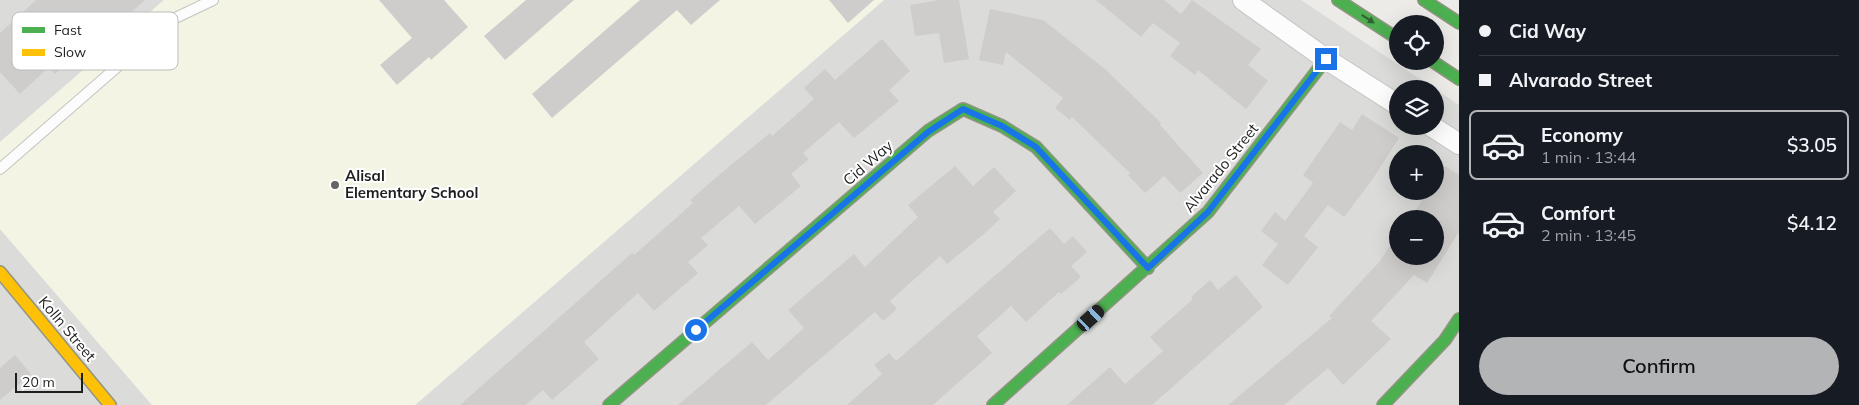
<!DOCTYPE html>
<html lang="en">
<head>
<meta charset="utf-8">
<style>
  :root { --surface:#171b24; --page:#242831; --text:#f1f3f6; --muted:#9ea1a6; --line:#363941; --accent:#b2b4b5 }
  body { margin:0; font-family:Mulish,sans-serif; background:var(--page); color:var(--text); height:100vh; display:flex; flex-direction:column; font-size:19px; white-space:nowrap }
  * { box-sizing:border-box; margin:0 }
  p { font-size:16px; color:var(--muted) }
  .icon { flex:none; width:28px; height:28px; fill:none; stroke:currentColor; stroke-width:2; stroke-linecap:round; stroke-linejoin:round }
  .map { position:relative; flex:1; overflow:hidden }
  .panel { display:flex; flex-direction:column; background:var(--surface); width:400px }
  .panel>* { flex:none }
  .hud { display:grid; align-content:center; height:110px; padding:0 20px; background:var(--surface) }
  .controls { position:absolute; left:1389px; top:15px; display:grid; gap:10px }
  .controls a { display:grid; place-items:center; width:55px; height:55px; border-radius:50%; background:var(--surface); box-shadow:0 5px 20px #0002; font-size:25px }
  .scale { position:absolute; left:15px; bottom:12px; width:68px; box-sizing:border-box; padding-left:5px; border:2px solid #1e1e1e; border-top:0; font-size:14px; line-height:18px; white-space:nowrap; color:#1e1e1e; -webkit-text-stroke:4px #fff; paint-order:stroke }
  .end { position:absolute; width:22px; height:22px; margin:-11px; border:6px solid #1a73e8; background:#fff; box-shadow:0 0 0 2px #fff }
  .from { border-radius:50% }
  .car { position:absolute; width:15px; height:30px; margin:-15px -8px; border-radius:6px; box-shadow:0 0 4px 1px #0007; background:linear-gradient(#222 24%,#8ab4d8 0 40%,#222 0 76%,#8ab4d8 0 86%,#222 0) }
  .hud b { display:flex; align-items:center; gap:18px; height:48px; font-size:19px }
  .hud b+b { border-top:1px solid var(--line) }
  .hud i { width:12px; height:12px; background:var(--text) }
  ul { padding:0; list-style:none }
  li { display:flex; align-items:center; gap:15px; height:70px; margin:0 10px 8px; padding:0 10px; border:2px solid transparent; border-radius:8px }
  li div { flex:1 }
  li b { display:block; font-size:19px }
  li em { font-style:normal; font-weight:600 }
  li.on { border-color:var(--accent) }
  li>.icon { width:45px; height:45px; stroke-width:1.5 }
  .action { display:flex; gap:10px; margin-top:auto; padding:10px 20px }
  .action a { flex:1; height:58px; border-radius:30px; background:var(--accent); color:#111; font-size:20px; font-weight:600; line-height:58px; text-align:center }
  main { display:flex; flex:1; min-height:0 }
  .map>svg:first-child { display:block }
  .residential { fill:#dbdbd9; fill-rule:evenodd }
  .education { fill:#f4f4e5 }
  .building { fill:#cfcdcb }
  .lines { fill:none; stroke-linecap:round; stroke-linejoin:round }
  .lane-casing { stroke:#c3c3c2; stroke-width:12 }
  .street-casing { stroke:#c3c3c2; stroke-width:22 }
  .fast-casing { stroke:#929482; stroke-width:14 }
  .slow-casing { stroke:#929482; stroke-width:14 }
  .lane { stroke:#fcfcfc; stroke-width:10 }
  .street { stroke:#fcfcfc; stroke-width:20 }
  .fast { stroke:#4caf50; stroke-width:11 }
  .slow { stroke:#ffc107; stroke-width:11 }
  .oneway { fill:#335f34 }
  .route { stroke:#1a73e8; stroke-width:6 }
  .poi-dot { fill:#666665; stroke:#fff; stroke-width:2 }
  .labels { text-anchor:middle; stroke-width:4; stroke-linejoin:round; paint-order:stroke }
  .street-label { font-size:15px; fill:#1e1e1e; stroke:#fff }
  .poi-label { font-size:15px; font-weight:bold; fill:#1e1e1e; stroke:#fff; text-anchor:start }
  .key { fill:#fff; stroke:#bcbcbc; stroke-width:1 }
  .key-label { font-size:14px; fill:#1e1e1e }
</style>
</head>
<body>
<main>
<div class="map">
<svg width="1459" height="405" viewBox="0 0 1459 405">
  <rect width="100%" height="100%" fill="#ecebe8"/>
  <path class="residential" d="M0,0H164L0,142Z
    M884,0H1301L1459,105V405H415ZM1398,89H1435V126H1398ZM1398,154H1435V191H1398ZM1398,219H1435V256H1398Z
    M0,229L152,405H0Z"/>
  <path class="education" d="M164,0H884L415,405H152L0,229V142Z"/>
  <path class="building" d="M36,0H145L120,22L118,19L55,74L49,67L20,94L0,72V33Z
    M379,0H444L468,27L431,60L429,57L397,85L380,65L412,38Z
    M526,0H574L505,60L484,36Z
    M640,0H720L691,25L677,10L552,118L532,94Z
    M829,0H874L848,23Z
    M939,0H959L969,59L944,63L939,33L915,36L910,5Z
    M1096,0H1164L1181,14L1192,0L1261,49L1248,65L1268,81L1246,109L1198,70L1195,75L1170,56L1180,43L1153,23L1141,37Z
    M990,9L1043,20L1105,69L1161,123L1160,125L1203,173L1180,193L1164,176L1145,193L1128,175L1130,173L1072,117L1070,120L1055,108L1063,98L1006,52L1003,65L979,60Z
    M882,39L910,71L889,90L899,101L854,138L839,122L803,153L809,159L791,174L801,186L783,201L755,224L739,206L701,238L708,245L688,262L698,273L654,311L638,293L584,342L599,359L552,400L543,390L526,405H460L632,253L634,255L693,203L690,200L731,165L770,133L772,136L814,99L804,88L825,69L835,80Z
    M1362,114L1399,138L1372,180L1344,217L1328,205L1304,236L1318,247L1288,285L1262,265L1278,244L1261,231L1275,212L1285,221L1313,183L1303,175L1340,122L1352,130Z
    M955,166L973,186L994,167L1016,191L993,212L1000,219L984,234L947,264L940,256L890,301L897,309L883,321L875,312L766,405H678L752,342L768,360L804,328L788,310L854,254L865,267L918,217L908,205Z
    M1445,166L1459,175V232L1427,283L1414,275L1371,321L1391,339L1343,385L1328,368L1284,405H1228L1332,318L1329,316L1380,261L1398,233V256H1435V219H1410L1428,191H1435V181Z
    M1050,228L1064,244L1073,236L1087,252L1071,266L1081,277L1061,294L1059,292L1026,322L1011,306L977,336L992,353L933,405H847L882,374L874,365L889,353L896,361Z
    M1236,275L1263,307L1152,405H1067L1110,367L1125,384L1163,351L1150,337L1193,299L1191,297L1210,280L1218,290Z
    M15,355L31,374L0,400V368Z"/>
  <g class="lines">
    <g class="lane-casing">
      <path id="lane" d="M0,169L171,20L213,0"/>
    </g>
    <g class="street-casing">
      <path id="street" d="M1243,0L1326,59L1398,105
        M1431,126L1459,144"/>
    </g>
    <g class="fast-casing">
      <path id="fast" d="M1338,0L1398,39
        M1424,0L1459,23
        M1432,61L1459,79
        M609,405L928,131L963,109L1002,126L1036,147L1148,268
        M993,405L1208,212L1326,59
        M1383,405L1445,340L1459,319"/>
    </g>
    <g class="slow-casing">
      <path id="slow" d="M0,272L110,405"/>
    </g>
    <use href="#lane" class="lane"/>
    <use href="#street" class="street"/>
    <use href="#fast" class="fast"/>
    <use href="#slow" class="slow"/>
  </g>
  <defs><path id="oneway-solid" d="M-6-.8H1V-3.2L6.5 0L1 3.2V.8H-6Z" transform="scale(1.25)"/></defs>
  <use class="oneway" href="#oneway-solid" transform="translate(1368 19) rotate(33)"/>
  <g class="lines">
    <path class="route" d="M696,330L928,132L963,109L1002,126L1036,147L1148,268L1208,212L1326,59"/>
  </g>
  <circle class="poi-dot" cx="335" cy="185" r="5"/>
  <g class="labels">
    <g class="street-label">
      <text transform="translate(868 163) rotate(-41)" y="5">Cid Way</text>
      <text transform="translate(1221 168) rotate(-51)" y="5">Alvarado Street</text>
      <text transform="translate(67 329) rotate(50)" y="5">Kolln Street</text>
    </g>
    <g class="poi-label">
      <text x="345" y="181">Alisal<tspan x="345" dy="17">Elementary School</tspan></text>
    </g>
  </g>
  <rect x="12" y="12" width="166" height="58" rx="8" class="key"/>
  <rect x="22" y="27" width="23" height="6" fill="#4caf50"/>
  <rect x="22" y="49" width="23" height="7" fill="#ffc107"/>
  <g class="key-label">
    <text x="54" y="35">Fast</text>
    <text x="54" y="57">Slow</text>
  </g>
</svg>
<div class="controls">
<a><svg class="icon" aria-label="locate" viewBox="0 0 24 24"><circle cx="12" cy="12" r="6"/><path d="M12 2v4M12 18v4M2 12h4M18 12h4"/></svg></a>
<a><svg class="icon" aria-label="layers" viewBox="0 0 24 24"><path d="M12 4l9 5-9 5-9-5zM3 14l9 5 9-5"/></svg></a>
<a>+</a>
<a>−</a>
</div>
<div class="scale">20 m</div>
<i class="end from" style="left:696px;top:330px"></i>
<i class="end" style="left:1326px;top:59px"></i>
<i class="car" style="left:1091px;top:318px;rotate:48deg"></i>
</div>
<section class="panel">
<div class="hud">
<b><i class="from"></i>Cid Way</b>
<b><i></i>Alvarado Street</b>
</div>
<ul>
<li class="on"><svg class="icon" aria-label="car" viewBox="0 0 24 24"><path d="M5 17H2v-5l4-1 3-4h7l3 4 3 1v5h-3M9 17h6M6 11h13"/><circle cx="7" cy="17" r="2"/><circle cx="17" cy="17" r="2"/></svg><div><b>Economy</b><p>1 min · 13:44</p></div><em>$3.05</em></li>
<li><svg class="icon" aria-label="car" viewBox="0 0 24 24"><path d="M5 17H2v-5l4-1 3-4h7l3 4 3 1v5h-3M9 17h6M6 11h13"/><circle cx="7" cy="17" r="2"/><circle cx="17" cy="17" r="2"/></svg><div><b>Comfort</b><p>2 min · 13:45</p></div><em>$4.12</em></li>
</ul>
<div class="action"><a>Confirm</a></div>
</section>
</main>
</body>
</html>
